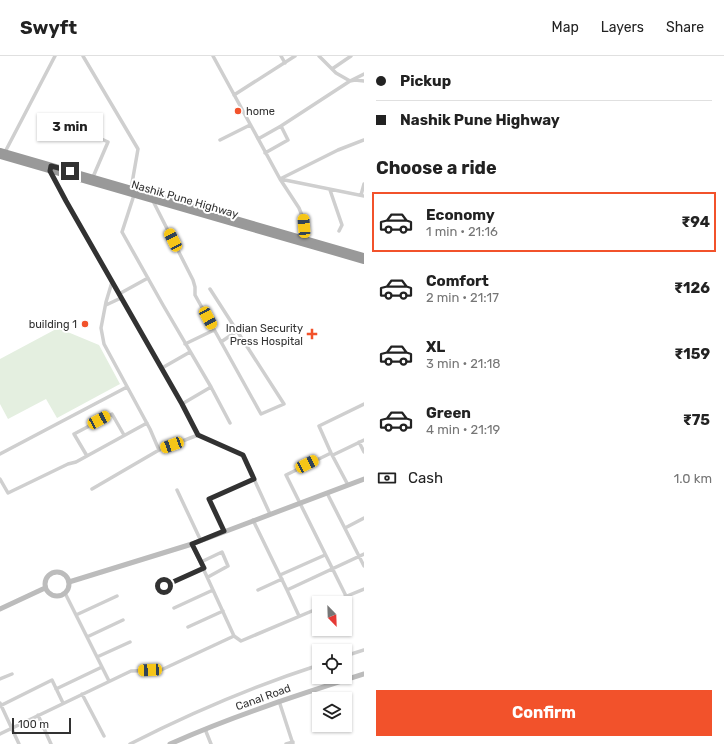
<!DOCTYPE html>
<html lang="en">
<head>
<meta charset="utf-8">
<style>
  :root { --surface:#fff; --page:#f6f6f6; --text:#222; --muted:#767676; --line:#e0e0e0; --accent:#f2522b }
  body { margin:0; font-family:Rubik,sans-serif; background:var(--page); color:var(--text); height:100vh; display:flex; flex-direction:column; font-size:15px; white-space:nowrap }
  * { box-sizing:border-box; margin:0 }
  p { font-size:13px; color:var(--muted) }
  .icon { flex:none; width:22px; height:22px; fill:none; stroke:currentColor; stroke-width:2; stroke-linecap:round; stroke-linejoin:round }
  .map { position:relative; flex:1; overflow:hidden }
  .details { display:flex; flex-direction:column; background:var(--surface); width:360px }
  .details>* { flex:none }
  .guide { display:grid; align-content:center; height:88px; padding:0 12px; background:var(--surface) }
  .needle { width:26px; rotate:157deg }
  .buttons { position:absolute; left:312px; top:540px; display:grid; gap:8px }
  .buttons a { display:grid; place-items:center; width:40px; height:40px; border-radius:0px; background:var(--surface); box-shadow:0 1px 3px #0004; font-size:20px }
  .scale { position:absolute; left:12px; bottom:10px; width:59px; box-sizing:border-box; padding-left:4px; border:2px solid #323232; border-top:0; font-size:11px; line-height:14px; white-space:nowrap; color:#323232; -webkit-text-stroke:3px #fff; paint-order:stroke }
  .end { position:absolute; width:18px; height:18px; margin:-9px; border:5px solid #323232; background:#fff; box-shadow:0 0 0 2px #fff }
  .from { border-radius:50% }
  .bubble { position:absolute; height:28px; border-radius:0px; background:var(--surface); box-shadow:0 1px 3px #0004; font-size:13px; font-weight:700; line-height:28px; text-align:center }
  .car { position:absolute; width:12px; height:24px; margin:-12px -6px; border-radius:5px; box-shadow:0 0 3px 1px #0007; background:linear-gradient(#f5c518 24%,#345 0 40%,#f5c518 0 76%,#345 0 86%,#f5c518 0) }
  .guide b { display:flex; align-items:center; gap:14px; height:38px; font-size:15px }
  .guide b+b { border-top:1px solid var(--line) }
  .guide i { width:10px; height:10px; background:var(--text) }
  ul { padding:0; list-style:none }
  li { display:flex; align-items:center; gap:12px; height:60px; margin:0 8px 6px; padding:0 4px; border:2px solid transparent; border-radius:0px }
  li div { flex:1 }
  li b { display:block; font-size:15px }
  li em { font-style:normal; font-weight:700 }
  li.current { border-color:var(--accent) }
  li>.icon { width:36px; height:36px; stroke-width:1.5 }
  h2 { padding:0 12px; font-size:18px; line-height:48px }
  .pay { display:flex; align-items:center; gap:10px; height:44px; padding:0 12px; font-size:15px }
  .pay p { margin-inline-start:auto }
  .primary-button { display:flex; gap:8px; margin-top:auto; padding:8px 12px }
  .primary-button a { flex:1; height:46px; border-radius:0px; background:var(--accent); color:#fff; font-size:16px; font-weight:700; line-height:46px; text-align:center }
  header { display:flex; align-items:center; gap:24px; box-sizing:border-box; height:56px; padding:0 20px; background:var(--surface); border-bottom:1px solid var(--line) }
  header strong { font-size:19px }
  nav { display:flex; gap:22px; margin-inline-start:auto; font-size:14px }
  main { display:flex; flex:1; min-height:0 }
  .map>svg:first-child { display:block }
  .green { fill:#e4efe0 }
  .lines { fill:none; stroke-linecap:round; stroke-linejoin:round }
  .street { stroke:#cfcfcf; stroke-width:3.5 }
  .secondary { stroke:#bcbcbc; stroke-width:5 }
  .highway { stroke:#999; stroke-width:6 }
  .route { stroke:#323232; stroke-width:5 }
  .poi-dot { fill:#f2522b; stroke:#fff; stroke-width:1.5 }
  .labels { text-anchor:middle; stroke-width:4; stroke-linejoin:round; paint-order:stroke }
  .poi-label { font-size:11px; fill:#323232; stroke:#fff; text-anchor:end }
  .street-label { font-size:11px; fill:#323232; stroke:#fff }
</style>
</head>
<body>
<header>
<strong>Swyft</strong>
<nav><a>Map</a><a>Layers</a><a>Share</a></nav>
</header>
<main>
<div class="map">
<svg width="364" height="688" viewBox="0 0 364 688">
  <rect width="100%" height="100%" fill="#fff"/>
  <path class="green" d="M58,272L99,289L120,328L57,362L46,343L8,363L0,348V303Z"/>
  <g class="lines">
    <path class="street" d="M83,0L138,93L131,133
      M213,0L280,123L299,152L303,162L302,182
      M281,0L285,7
      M319,0L336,17L350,25L355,24L364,25
      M332,13L351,0
      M234,39L295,0
      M258,83L281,70
      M220,84L250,69
      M5,96L55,0
      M265,97L288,84L281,70L350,25L364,18
      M50,115L66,145L182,348L198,379L243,399L270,458
      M93,121L108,86L95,80
      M280,123L338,94L364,84
      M280,123L364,140
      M330,134L342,169L339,175
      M134,139L122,176L163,249L211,331L230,367
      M361,139L364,128
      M153,145L193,224L195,231V239L261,358L284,348L210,233
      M112,226L106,246L101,272L104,288L150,373L159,394
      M119,238L148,222
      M106,249L121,242
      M221,286L237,275
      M185,288L214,274
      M162,312L190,296
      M182,348L211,331
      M359,386L364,396
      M331,397L319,370L364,348
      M0,398L127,331
      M333,399L364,384
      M87,400L74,378L112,358L124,379
      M0,423L8,437L68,408L76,406L147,367
      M92,433L159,394L198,379
      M177,434L201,485
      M327,437L364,510
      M253,464L287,534L299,560
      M345,472L364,462
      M224,475L209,443L254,423
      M192,488L234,580L241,585L319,552
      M201,506L222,496L228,510L208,521
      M280,519L325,499
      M163,530L204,512
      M258,534L282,523
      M287,534L364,498
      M65,537L109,625
      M346,540L286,419L331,397L348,429
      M330,547L364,533
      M174,552L213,534
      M76,559L117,540
      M188,571L223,555
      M87,581L123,564
      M345,600L364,594
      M97,601L130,586
      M0,623L12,618
      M56,633L102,611
      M82,638L104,680
      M279,645L293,688
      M0,647L19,688
      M0,650L52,624L63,647
      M38,659L51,688
      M205,673L211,688
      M0,678L131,615L161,614L234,580
      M130,688C191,657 254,630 319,609
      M286,688L293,686"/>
    <path class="secondary" d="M45 528a12 12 0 1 1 24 0a12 12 0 1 1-24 0Z
      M69,526L192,488L364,423
      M0,553L45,532
      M170,688C233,660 298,639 364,618"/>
    <path class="highway" d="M0,95L364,200
      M0,100L364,205"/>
  </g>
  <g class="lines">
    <path class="route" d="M70,115L51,110L50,115L66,145L182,348L198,379L243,399L254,423L209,443L224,475L192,488L204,512L164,530"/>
  </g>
  <g class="poi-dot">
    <circle cx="238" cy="55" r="4"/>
    <circle cx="85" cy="268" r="4"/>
    <path d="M310 272h4v4h4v4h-4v4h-4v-4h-4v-4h4z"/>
  </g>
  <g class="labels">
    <g class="poi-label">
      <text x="246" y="59" text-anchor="start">home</text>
      <text x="77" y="272">building 1</text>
      <text x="303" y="276">Indian Security<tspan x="303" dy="13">Press Hospital</tspan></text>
    </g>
    <g class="street-label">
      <text transform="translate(185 143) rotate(16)" y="4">Nashik Pune Highway</text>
      <text transform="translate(263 641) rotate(-20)" y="4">Canal Road</text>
    </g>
  </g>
</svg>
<div class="buttons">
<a><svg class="needle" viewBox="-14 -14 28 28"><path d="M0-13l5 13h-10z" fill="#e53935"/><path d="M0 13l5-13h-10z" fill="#767676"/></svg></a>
<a><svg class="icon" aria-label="locate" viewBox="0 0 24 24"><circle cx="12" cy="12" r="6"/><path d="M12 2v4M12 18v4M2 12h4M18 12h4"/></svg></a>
<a><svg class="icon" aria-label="layers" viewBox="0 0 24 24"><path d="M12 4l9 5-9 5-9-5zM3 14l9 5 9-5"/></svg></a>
</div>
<div class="scale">100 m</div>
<i class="end from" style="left:164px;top:530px"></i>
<i class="end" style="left:70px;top:115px"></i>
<div class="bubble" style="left:37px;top:57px;width:66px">3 min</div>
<i class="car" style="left:304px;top:170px;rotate:356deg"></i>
<i class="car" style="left:173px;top:184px;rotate:333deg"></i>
<i class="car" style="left:208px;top:262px;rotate:152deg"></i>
<i class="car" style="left:99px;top:364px;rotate:62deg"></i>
<i class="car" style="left:172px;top:389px;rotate:250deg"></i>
<i class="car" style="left:307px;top:408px;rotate:64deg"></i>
<i class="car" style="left:150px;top:614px;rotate:267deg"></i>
</div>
<section class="details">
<div class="guide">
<b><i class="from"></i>Pickup</b>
<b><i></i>Nashik Pune Highway</b>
</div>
<h2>Choose a ride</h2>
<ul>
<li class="current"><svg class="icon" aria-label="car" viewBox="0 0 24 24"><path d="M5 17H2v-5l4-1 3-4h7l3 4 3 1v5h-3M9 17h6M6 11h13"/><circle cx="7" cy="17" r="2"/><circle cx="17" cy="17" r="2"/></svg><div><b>Economy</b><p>1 min · 21:16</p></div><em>₹94</em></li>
<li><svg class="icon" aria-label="car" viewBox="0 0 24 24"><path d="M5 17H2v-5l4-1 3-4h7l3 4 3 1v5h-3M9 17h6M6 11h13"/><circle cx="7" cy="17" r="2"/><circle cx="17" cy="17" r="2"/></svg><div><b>Comfort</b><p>2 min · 21:17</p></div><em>₹126</em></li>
<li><svg class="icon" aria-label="car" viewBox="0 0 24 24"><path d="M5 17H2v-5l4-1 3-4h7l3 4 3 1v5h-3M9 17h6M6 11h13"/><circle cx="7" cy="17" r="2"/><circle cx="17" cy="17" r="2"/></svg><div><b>XL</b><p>3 min · 21:18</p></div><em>₹159</em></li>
<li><svg class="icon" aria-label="car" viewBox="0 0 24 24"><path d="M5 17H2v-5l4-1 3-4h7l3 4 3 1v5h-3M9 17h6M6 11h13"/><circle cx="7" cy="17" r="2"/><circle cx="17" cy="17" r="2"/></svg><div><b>Green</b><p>4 min · 21:19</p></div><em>₹75</em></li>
</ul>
<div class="pay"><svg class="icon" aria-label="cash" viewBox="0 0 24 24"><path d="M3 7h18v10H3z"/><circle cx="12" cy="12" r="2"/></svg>Cash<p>1.0 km</p></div>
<div class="primary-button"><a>Confirm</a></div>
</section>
</main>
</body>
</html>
